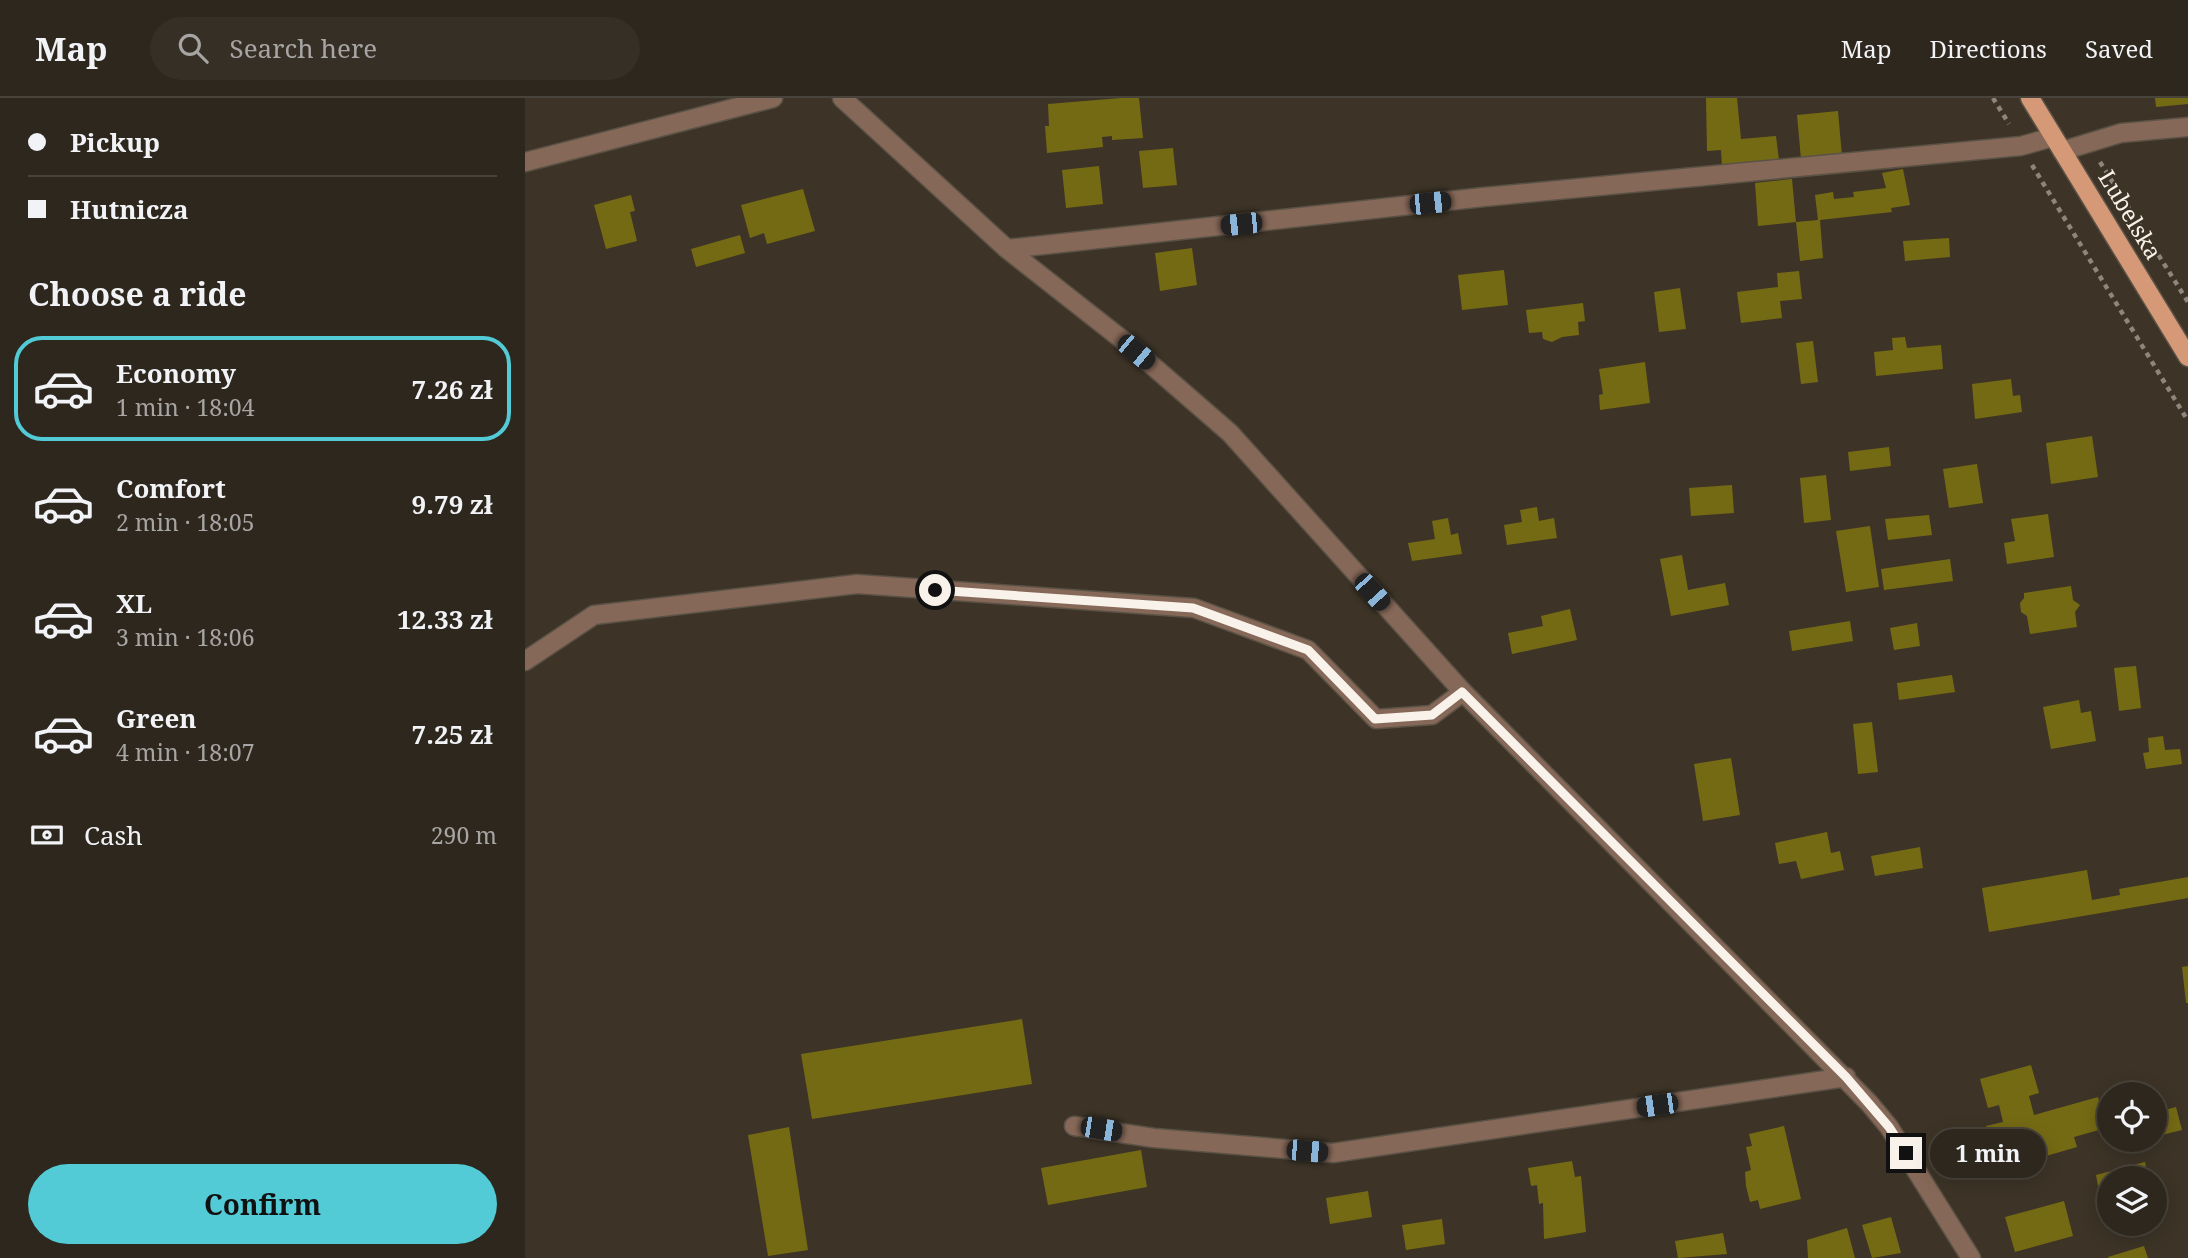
<!DOCTYPE html>
<html lang="en">
<head>
<meta charset="utf-8">
<style>
  :root { --surface:#2e271d; --page:#362f26; --text:#f1f3f6; --muted:#a7a5a4; --line:#49443b; --accent:#52cbd7 }
  body { margin:0; font-family:"Noto Serif",serif; background:var(--page); color:var(--text); height:100vh; display:flex; flex-direction:column; font-size:26px; white-space:nowrap }
  * { box-sizing:border-box; margin:0 }
  p { font-size:23px; color:var(--muted) }
  .icon { flex:none; width:38px; height:38px; fill:none; stroke:currentColor; stroke-width:2; stroke-linecap:round; stroke-linejoin:round }
  .map { position:relative; flex:1; overflow:hidden }
  .drawer { display:flex; flex-direction:column; background:var(--surface); width:525px }
  .drawer>* { flex:none }
  .hud { display:grid; align-content:center; height:154px; padding:0 28px; background:var(--surface) }
  .tools { position:absolute; left:1572px; top:984px; display:grid; gap:14px }
  .tools a { display:grid; place-items:center; width:70px; height:70px; border-radius:50%; background:var(--surface); box-shadow:0 4px 18px #0003,0 0 0 2px var(--line); font-size:35px }
  .end { position:absolute; width:32px; height:32px; margin:-16px; border:9px solid #f8f2ea; background:#111; box-shadow:0 0 0 4px #111 }
  .from { border-radius:50% }
  .bubble { position:absolute; height:49px; border-radius:24px; background:var(--surface); box-shadow:0 4px 18px #0003,0 0 0 2px var(--line); font-size:23px; font-weight:700; line-height:49px; text-align:center }
  .car { position:absolute; width:21px; height:42px; margin:-21px -10px; border-radius:9px; box-shadow:0 0 5px 2px #0007; background:linear-gradient(#222 24%,#8ab4d8 0 40%,#222 0 76%,#8ab4d8 0 86%,#222 0) }
  .hud b { display:flex; align-items:center; gap:24px; height:66px; font-size:26px }
  .hud b+b { border-top:2px solid var(--line) }
  .hud i { width:18px; height:18px; background:var(--text) }
  ul { padding:0; list-style:none }
  li { display:flex; align-items:center; gap:21px; height:105px; margin:0 14px 10px; padding:0 14px; border:4px solid transparent; border-radius:28px }
  li div { flex:1 }
  li b { display:block; font-size:26px }
  li em { font-style:normal; font-weight:700 }
  li.current { border-color:var(--accent) }
  li>.icon { width:63px; height:63px; stroke-width:1.5 }
  h2 { padding:0 28px; font-size:32px; line-height:84px }
  .pay { display:flex; align-items:center; gap:18px; height:77px; padding:0 28px; font-size:26px }
  .pay p { margin-inline-start:auto }
  .primary-button { display:flex; gap:14px; margin-top:auto; padding:14px 28px }
  .primary-button a { flex:1; height:80px; border-radius:42px; background:var(--accent); color:#111; font-size:28px; font-weight:700; line-height:80px; text-align:center }
  header { display:flex; align-items:center; gap:42px; box-sizing:border-box; height:98px; padding:0 35px; background:var(--surface); border-bottom:2px solid var(--line) }
  header strong { font-size:33px }
  nav { display:flex; gap:38px; margin-inline-start:auto; font-size:24px }
  .search { width:490px; height:63px; background:var(--page); display:flex; align-items:center; gap:18px; box-sizing:border-box; padding:0 24px; border-radius:38px; color:var(--muted); font-size:26px }
  main { display:flex; flex:1; min-height:0 }
  .map>svg:first-child { display:block }
  .building { fill:#756a14 }
  .lines { fill:none; stroke-linecap:round; stroke-linejoin:round }
  .minor-casing { stroke:#5b5246; stroke-width:21 }
  .major-casing { stroke:#5b5246; stroke-width:21 }
  .path { stroke:#8e867c; stroke-width:4.5; stroke-dasharray:5 5; stroke-linecap:butt }
  .minor { stroke:#866858; stroke-width:18 }
  .major { stroke:#d59977; stroke-width:18 }
  .route { stroke:#f8f2ea; stroke-width:9 }
  .labels { text-anchor:middle; stroke-width:5; stroke-linejoin:round; paint-order:stroke }
  .street-label { font-size:23px; fill:#f8f2ea; stroke:#3d3427 }
</style>
</head>
<body>
<header>
<strong>Map</strong>
<div class="search"><svg class="icon" aria-label="search" viewBox="0 0 24 24"><circle cx="10" cy="10" r="6"/><path d="M15 15l6 6"/></svg>Search here</div>
<nav><a>Map</a><a>Directions</a><a>Saved</a></nav>
</header>
<main>
<section class="drawer">
<div class="hud">
<b><i class="from"></i>Pickup</b>
<b><i></i>Hutnicza</b>
</div>
<h2>Choose a ride</h2>
<ul>
<li class="current"><svg class="icon" aria-label="car" viewBox="0 0 24 24"><path d="M5 17H2v-5l4-1 3-4h7l3 4 3 1v5h-3M9 17h6M6 11h13"/><circle cx="7" cy="17" r="2"/><circle cx="17" cy="17" r="2"/></svg><div><b>Economy</b><p>1 min · 18:04</p></div><em>7.26 zł</em></li>
<li><svg class="icon" aria-label="car" viewBox="0 0 24 24"><path d="M5 17H2v-5l4-1 3-4h7l3 4 3 1v5h-3M9 17h6M6 11h13"/><circle cx="7" cy="17" r="2"/><circle cx="17" cy="17" r="2"/></svg><div><b>Comfort</b><p>2 min · 18:05</p></div><em>9.79 zł</em></li>
<li><svg class="icon" aria-label="car" viewBox="0 0 24 24"><path d="M5 17H2v-5l4-1 3-4h7l3 4 3 1v5h-3M9 17h6M6 11h13"/><circle cx="7" cy="17" r="2"/><circle cx="17" cy="17" r="2"/></svg><div><b>XL</b><p>3 min · 18:06</p></div><em>12.33 zł</em></li>
<li><svg class="icon" aria-label="car" viewBox="0 0 24 24"><path d="M5 17H2v-5l4-1 3-4h7l3 4 3 1v5h-3M9 17h6M6 11h13"/><circle cx="7" cy="17" r="2"/><circle cx="17" cy="17" r="2"/></svg><div><b>Green</b><p>4 min · 18:07</p></div><em>7.25 zł</em></li>
</ul>
<div class="pay"><svg class="icon" aria-label="cash" viewBox="0 0 24 24"><path d="M3 7h18v10H3z"/><circle cx="12" cy="12" r="2"/></svg>Cash<p>290 m</p></div>
<div class="primary-button"><a>Confirm</a></div>
</section>
<div class="map">
<svg width="1663" height="1160" viewBox="0 0 1663 1160">
  <rect width="100%" height="100%" fill="#3d3427"/>
  <path class="building" d="M596,0H614L618,40L587,42V38L577,39L578,49L522,55L520,28H524L523,6Z
    M1181,0H1212L1216,41L1251,38L1254,62L1197,68L1196,52L1182,53Z
    M1630,0H1663V6L1631,9Z
    M1313,13L1317,58L1276,61L1272,17Z
    M648,50L652,87L618,90L614,53Z
    M574,68L578,106L541,110L537,72Z
    M1378,71L1385,107L1366,110L1367,114L1295,122L1298,160L1275,163L1271,124L1293,122L1290,97L1308,94L1309,101L1329,99L1328,94L1361,90L1357,75Z
    M1267,81L1271,124L1233,128L1230,85Z
    M278,91L290,133L242,146L239,135L225,140L216,107Z
    M106,97L110,113L105,114L112,143L81,151L69,107Z
    M215,137L220,155L171,169L166,151Z
    M1424,140L1425,159L1380,163L1378,143Z
    M667,150L672,187L635,193L630,155Z
    M979,172L983,207L937,212L933,177Z
    M1274,173L1277,201L1255,203L1257,220L1216,225L1212,194L1253,189L1252,175Z
    M1155,190L1161,231L1134,234L1129,194Z
    M1058,205L1060,223L1053,224L1054,237L1037,239L1027,244L1018,241L1017,234L1004,235L1001,212Z
    M1380,239L1382,250L1416,247L1418,271L1351,278L1349,254L1368,252L1367,240Z
    M1288,243L1293,284L1276,286L1271,245Z
    M1120,264L1125,305L1075,312L1074,297L1078,296L1074,271Z
    M1486,281L1488,298L1495,297L1497,314L1450,321L1447,286Z
    M1567,338L1573,379L1526,386L1521,345Z
    M1364,349L1366,368L1325,373L1323,354Z
    M1452,366L1458,405L1424,410L1418,371Z
    M1301,377L1306,422L1279,425L1275,380Z
    M1207,387L1209,415L1166,418L1164,390Z
    M1012,409L1014,423L1029,420L1032,440L982,447L979,427L997,424L995,412Z
    M1523,416L1529,459L1482,466L1479,445L1490,443L1486,421Z
    M1404,417L1407,437L1363,442L1360,421Z
    M923,420L926,437L933,435L937,456L887,463L883,445L910,441L907,423Z
    M1345,428L1354,489L1321,494L1311,433Z
    M1157,457L1163,492L1200,485L1204,507L1146,518L1135,461Z
    M1425,461L1428,483L1359,492L1356,471Z
    M1546,488L1548,502L1555,507L1550,514L1552,529L1505,536L1502,518L1496,514L1495,505L1499,500V495Z
    M1045,511L1052,542L987,556L983,535L1018,528L1016,518Z
    M1325,523L1328,543L1267,553L1264,533Z
    M1392,525L1395,548L1369,552L1365,530Z
    M1611,568L1616,610L1594,613L1589,570Z
    M1427,577L1430,594L1374,602L1372,585Z
    M1554,602L1556,615L1566,613L1571,643L1526,651L1518,609Z
    M1347,624L1353,674L1333,676L1328,626Z
    M1638,638L1640,652L1655,651L1657,666L1621,671L1618,655L1624,654L1623,640Z
    M1206,660L1215,717L1178,723L1169,666Z
    M1302,734L1306,755L1315,753L1319,772L1276,781L1271,763L1254,766L1250,745Z
    M1395,749L1398,770L1350,778L1346,758Z
    M1562,772L1567,802L1595,797L1594,791L1663,779V800L1464,834L1457,790Z
    M1663,868V905H1661L1657,869Z
    M497,921L507,986L287,1021L276,956Z
    M1506,967L1514,995L1504,998L1509,1017L1573,999L1581,1030L1549,1039L1552,1049L1511,1061L1508,1049L1470,1060L1461,1028L1478,1024L1474,1007L1463,1010L1455,981Z
    M1651,1009L1657,1032L1629,1039V1015Z
    M1259,1028L1276,1101L1235,1111L1233,1102L1225,1104L1221,1088L1220,1074L1226,1072L1221,1049L1227,1048L1224,1036Z
    M264,1029L283,1152L243,1158L223,1037Z
    M616,1052L622,1089L523,1107L516,1070Z
    M1047,1063L1050,1079L1056,1078L1061,1134L1019,1141L1018,1105L1014,1106L1012,1087L1006,1088L1003,1070Z
    M1620,1064L1623,1080H1584V1091L1574,1093L1571,1077Z
    M843,1093L847,1119L805,1126L801,1100Z
    M1539,1103L1548,1138L1490,1154L1480,1119Z
    M1366,1119L1376,1155L1347,1160L1337,1127Z
    M917,1121L920,1146L881,1152L877,1127Z
    M1322,1130L1330,1160H1283L1282,1142Z
    M1198,1135L1202,1156L1153,1160L1150,1143Z
    M1619,1148L1623,1160H1583V1159Z"/>
  <g class="lines">
    <g class="minor-casing">
      <path id="minor" d="M317,0L482,151L599,243L705,335L938,594L1344,1005L1364,1029L1446,1160
        M1537,53L1596,35L1663,29
        M0,64L248,0
        M482,151L959,99L1496,48L1528,39
        M0,563L69,517L332,486L669,510L783,552L851,621L907,617L938,594
        M549,1028L629,1040L808,1055L1321,979"/>
    </g>
    <g class="major-casing">
      <path id="major" d="M1505,0L1663,259"/>
    </g>
    <path class="path" d="M1468,0L1484,26
      M1575,64L1663,204
      M1507,67L1663,323"/>
    <use href="#minor" class="minor"/>
    <use href="#major" class="major"/>
  </g>
  <g class="lines">
    <path class="route" d="M410,492L668,510L783,552L850,621L907,617L937,594L1321,979L1364,1029L1381,1055"/>
  </g>
  <g class="labels">
    <g class="street-label">
      <text transform="translate(1605 117) rotate(59)" y="8">Lubelska</text>
    </g>
  </g>
</svg>
<div class="tools">
<a><svg class="icon" aria-label="locate" viewBox="0 0 24 24"><circle cx="12" cy="12" r="6"/><path d="M12 2v4M12 18v4M2 12h4M18 12h4"/></svg></a>
<a><svg class="icon" aria-label="layers" viewBox="0 0 24 24"><path d="M12 4l9 5-9 5-9-5zM3 14l9 5 9-5"/></svg></a>
</div>
<i class="end from" style="left:410px;top:492px"></i>
<i class="end" style="left:1381px;top:1055px"></i>
<div class="bubble" style="left:1405px;top:1031px;width:116px">1 min</div>
<i class="car" style="left:905px;top:105px;rotate:84deg"></i>
<i class="car" style="left:716px;top:126px;rotate:264deg"></i>
<i class="car" style="left:611px;top:254px;rotate:130deg"></i>
<i class="car" style="left:847px;top:494px;rotate:138deg"></i>
<i class="car" style="left:1132px;top:1007px;rotate:262deg"></i>
<i class="car" style="left:576px;top:1031px;rotate:99deg"></i>
<i class="car" style="left:782px;top:1053px;rotate:95deg"></i>
</div>
</main>
</body>
</html>
